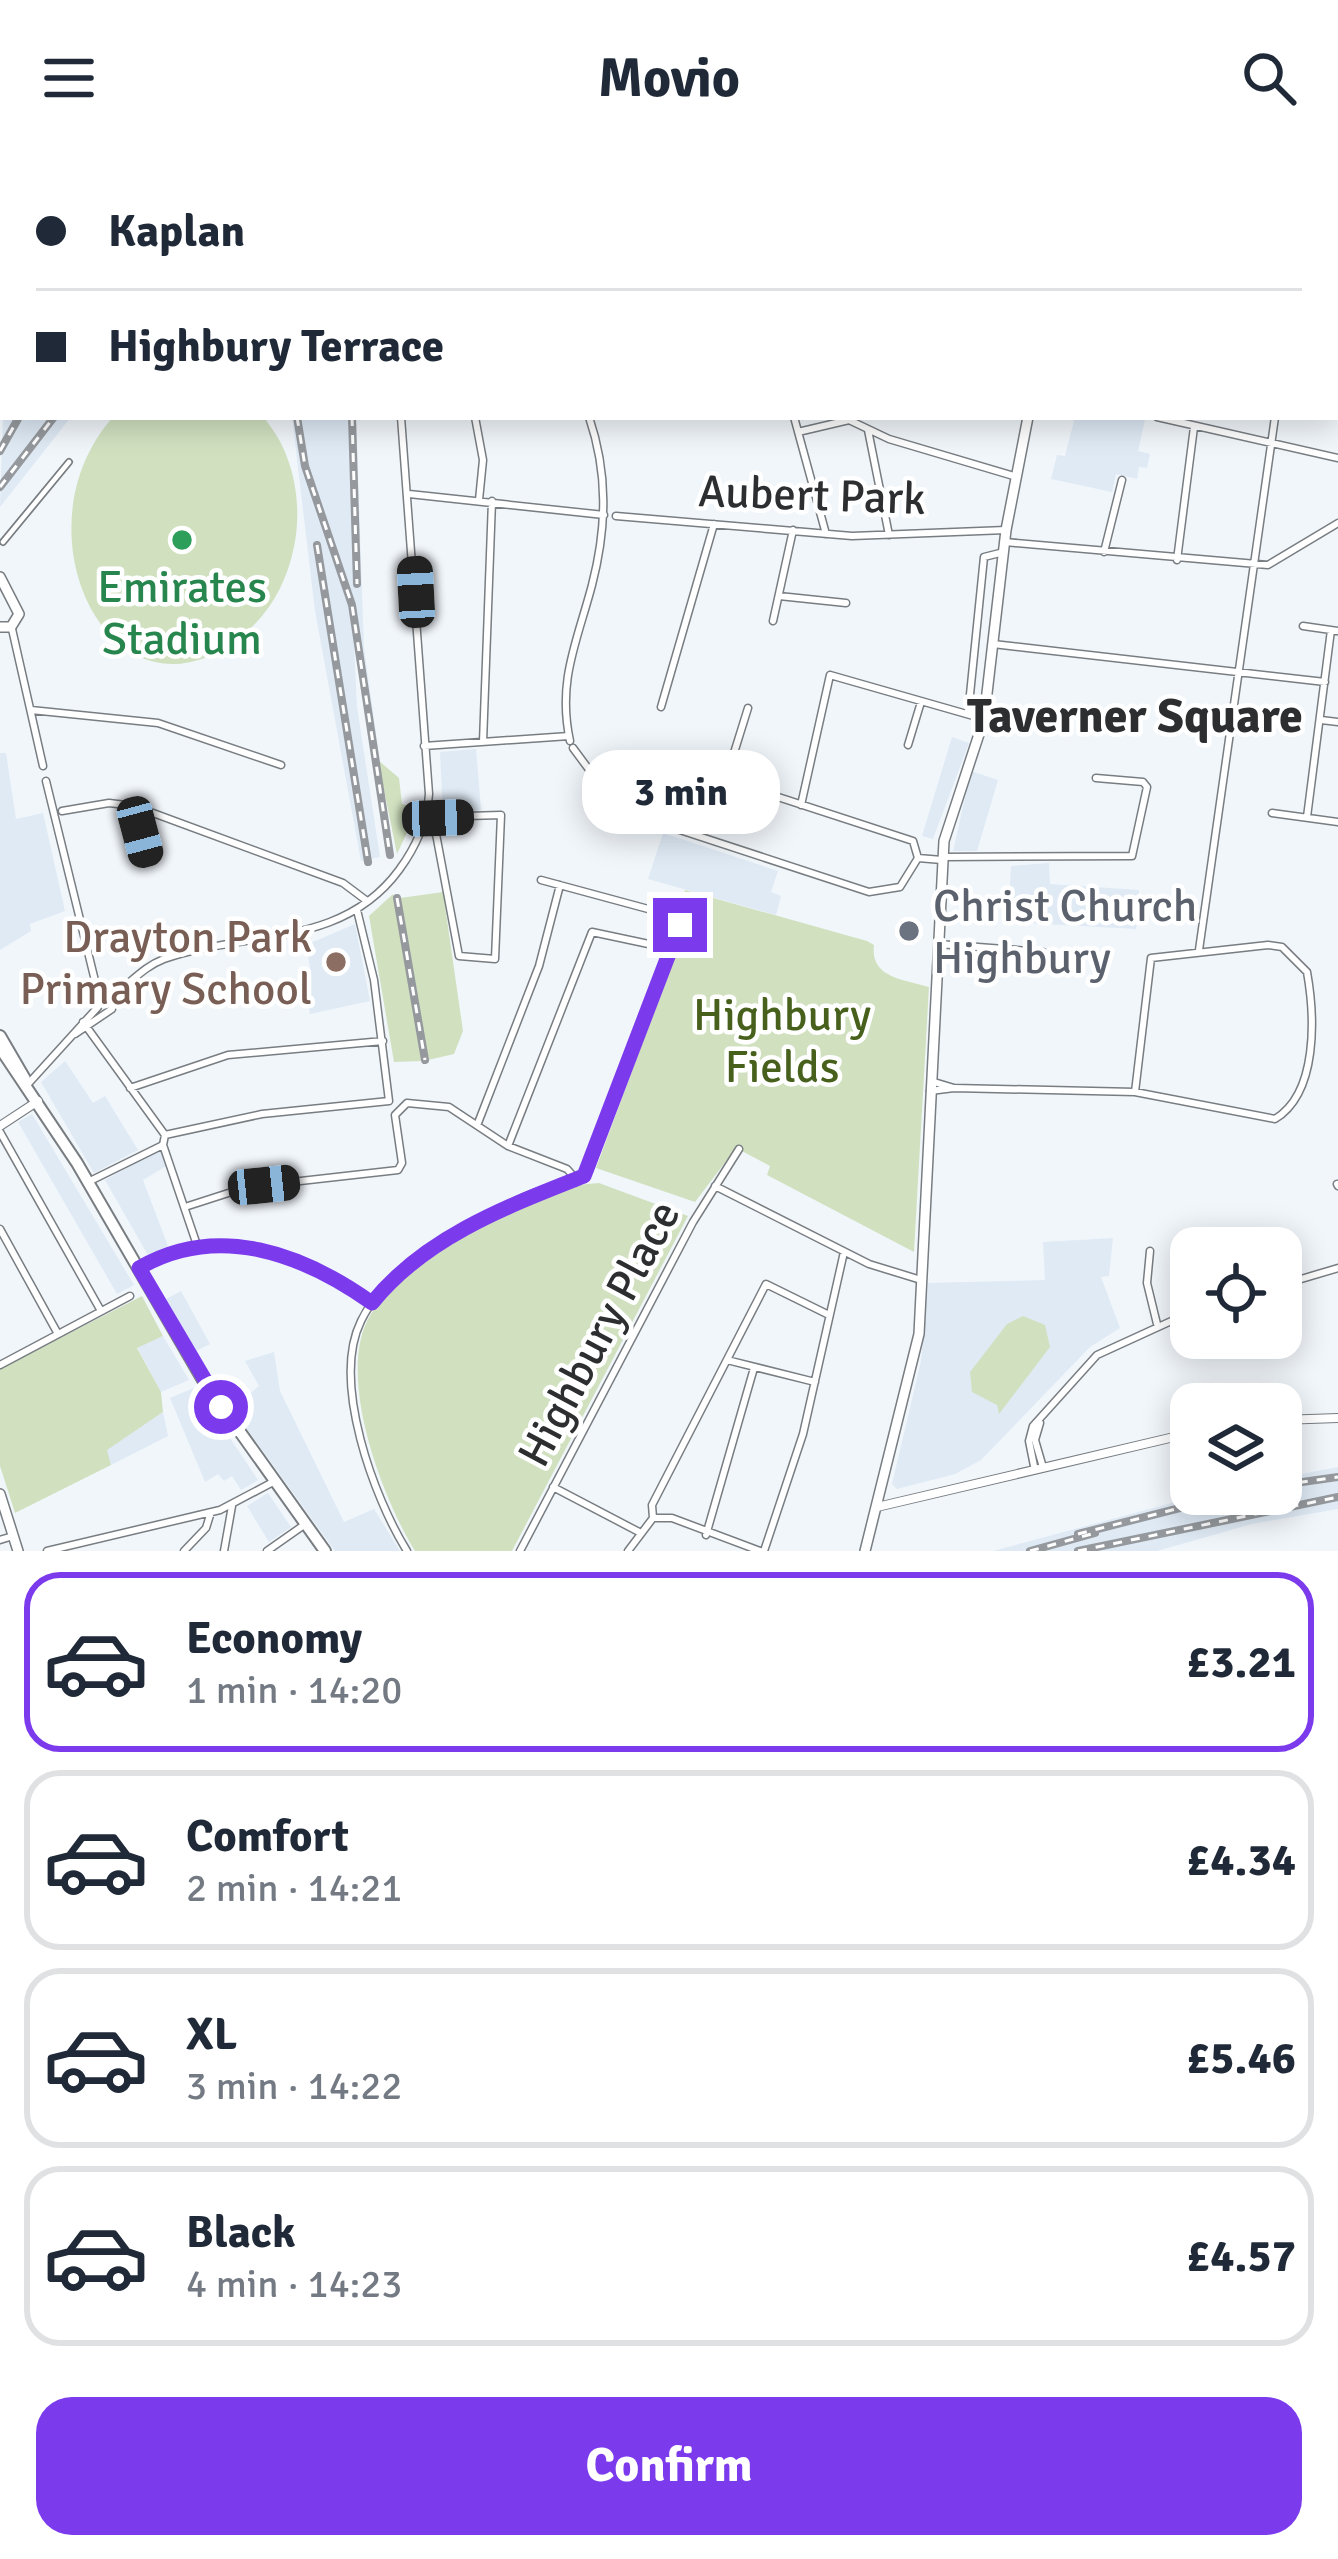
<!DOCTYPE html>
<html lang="en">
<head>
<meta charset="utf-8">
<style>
  :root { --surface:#fff; --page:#f6f6f7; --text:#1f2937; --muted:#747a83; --line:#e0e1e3; --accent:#7c3aed }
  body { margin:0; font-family:Signika,sans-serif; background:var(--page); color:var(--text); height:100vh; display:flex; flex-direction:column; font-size:45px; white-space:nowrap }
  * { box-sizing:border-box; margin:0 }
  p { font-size:39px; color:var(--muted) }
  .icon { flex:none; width:66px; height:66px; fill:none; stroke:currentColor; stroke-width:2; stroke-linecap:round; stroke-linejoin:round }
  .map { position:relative; height:1395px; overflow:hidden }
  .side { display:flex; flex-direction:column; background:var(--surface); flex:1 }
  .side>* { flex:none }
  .hud { position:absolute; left:0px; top:0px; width:1338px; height:264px; box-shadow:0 6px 30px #0003; display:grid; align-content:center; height:264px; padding:0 36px; background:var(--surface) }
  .tools { position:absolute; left:1170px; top:1071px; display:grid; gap:24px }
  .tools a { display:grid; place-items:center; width:132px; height:132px; border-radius:24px; background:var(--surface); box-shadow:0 6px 30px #0003; font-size:60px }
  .end { position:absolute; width:54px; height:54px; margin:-27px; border:15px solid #7c3aed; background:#fff; box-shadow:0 0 0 6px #fff }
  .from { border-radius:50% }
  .bubble { position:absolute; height:84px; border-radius:36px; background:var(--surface); box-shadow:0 6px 30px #0003; font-size:39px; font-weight:700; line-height:84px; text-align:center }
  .car { position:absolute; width:36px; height:72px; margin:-36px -18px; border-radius:15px; box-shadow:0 0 9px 3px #0007; background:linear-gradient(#222 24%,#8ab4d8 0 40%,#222 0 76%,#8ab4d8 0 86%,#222 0) }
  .hud b { display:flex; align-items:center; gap:42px; height:114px; font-size:45px }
  .hud b+b { border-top:3px solid var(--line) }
  .hud i { width:30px; height:30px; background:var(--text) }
  ul { padding:21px 0 0; list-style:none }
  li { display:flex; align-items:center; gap:36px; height:180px; margin:0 24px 18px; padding:0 12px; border:6px solid var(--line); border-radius:36px }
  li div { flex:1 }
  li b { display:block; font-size:45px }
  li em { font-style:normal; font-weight:700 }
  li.active { border-color:var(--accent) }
  li>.icon { width:108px; height:108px; stroke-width:1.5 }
  .button { display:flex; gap:24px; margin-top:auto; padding:24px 36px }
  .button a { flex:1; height:138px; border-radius:36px; background:var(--accent); color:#fff; font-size:48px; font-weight:700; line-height:138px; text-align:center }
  header { display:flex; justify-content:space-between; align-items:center; height:156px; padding:0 36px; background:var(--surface); font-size:54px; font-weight:700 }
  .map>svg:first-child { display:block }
  .built { fill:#dfeaf5 }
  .green { fill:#d1e1c0 }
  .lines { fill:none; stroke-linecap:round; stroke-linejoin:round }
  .pedestrian-casing { stroke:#787d82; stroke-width:8 }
  .minor-casing { stroke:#787d82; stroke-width:9 }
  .tertiary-casing { stroke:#787d82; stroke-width:10 }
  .secondary-casing { stroke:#787d82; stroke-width:12 }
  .primary-casing { stroke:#787d82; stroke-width:12 }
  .trunk-casing { stroke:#787d82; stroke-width:14 }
  .pedestrian { stroke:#fff; stroke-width:4.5 }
  .minor { stroke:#fff; stroke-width:6 }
  .tertiary { stroke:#fff; stroke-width:8 }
  .secondary { stroke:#fff; stroke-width:9 }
  .primary { stroke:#fff; stroke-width:9 }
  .trunk { stroke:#fff; stroke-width:10 }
  .rail-casing { stroke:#95999d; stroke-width:8 }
  .rail { stroke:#fff; stroke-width:3; stroke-dasharray:9; stroke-linecap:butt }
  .route { stroke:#7c3aed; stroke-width:15 }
  .leisure-dot { fill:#2e9e5b; stroke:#fff; stroke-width:4.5 }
  .worship-dot { fill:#6b7280; stroke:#fff; stroke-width:4.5 }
  .education-dot { fill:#8d6e63; stroke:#fff; stroke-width:4.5 }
  .labels { text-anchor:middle; stroke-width:9; stroke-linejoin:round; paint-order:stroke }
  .street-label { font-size:45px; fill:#2c2e30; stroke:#fff }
  .leisure-label { font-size:45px; fill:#27864d; stroke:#fff }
  .worship-label { font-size:45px; fill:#5b616d; stroke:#fff; text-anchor:start }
  .education-label { font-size:45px; fill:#785e54; stroke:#fff; text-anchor:end }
  .park-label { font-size:45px; fill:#47611d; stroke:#fff }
  .neighbourhood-label { font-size:48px; font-weight:bold; fill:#2c2e30; stroke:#fff }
</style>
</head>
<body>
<header><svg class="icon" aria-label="menu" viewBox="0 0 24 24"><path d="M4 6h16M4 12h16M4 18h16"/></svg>Movio<svg class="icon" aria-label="search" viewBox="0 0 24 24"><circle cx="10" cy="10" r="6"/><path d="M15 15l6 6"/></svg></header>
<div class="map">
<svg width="1338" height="1395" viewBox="0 0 1338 1395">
  <rect width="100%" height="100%" fill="#f1f6fb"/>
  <path class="built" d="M3,256V261H71L0,351Z
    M292,261H356L364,492L393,699L387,700L354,488L357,551L380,701L361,705L315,455Z
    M1075,261L1145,264L1138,295L1150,298L1147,312L1139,311L1137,323L1116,318L1112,336L1051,323L1057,299L1065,300Z
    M952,581L969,587L933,683L922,680Z
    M476,593L481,654L443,657L440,596Z
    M0,597H6L16,663L43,657L65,755L30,768L31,775L0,794Z
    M971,615L998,624L977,695H953Z
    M663,677L778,715L771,736L781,740L776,759L648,723Z
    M1049,707L1050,728L1139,734L1136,773L1008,766L1011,710Z
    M400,742L428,904L422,905L394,743Z
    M355,768L370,845L310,858L303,819L311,817L306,789Z
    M65,905L93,947L105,940L138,994L94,1017L41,926Z
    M32,958L134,1129L117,1138L18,966Z
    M161,993L168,1009L143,1024L168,1090L149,1101L105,1024Z
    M1113,1082L1109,1120L1101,1121L1120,1172L1090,1191L981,1304L955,1318L897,1333L892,1328L921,1205L928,1127L1045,1124L1043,1086Z
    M181,1135L210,1188L196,1195L166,1143Z
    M163,1180L189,1224L161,1236L137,1191Z
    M274,1196L280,1235L344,1366L374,1353L400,1395H335L232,1252L259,1230L245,1205Z
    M196,1231L258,1324L241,1334L232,1320L224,1325L218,1318L205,1326L170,1242Z
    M163,1256L168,1280L111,1309L106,1294Z
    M1338,1311V1353L1252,1368L1157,1395H993L1205,1338H1281V1322Z
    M268,1337L291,1371L269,1386L247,1350Z"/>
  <path class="green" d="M113,261H263C294,296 303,347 294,391C287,425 271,456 244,478C115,586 10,377 113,261Z
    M378,604L399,622L402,648L418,653L397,698Z
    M685,734L867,785L874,789C870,822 903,823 929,831L914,1096L767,1019L770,1010L736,992L695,1046L596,1012L687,767L679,755Z
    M443,736L463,875L454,898L428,904L400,742Z
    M393,738L394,743L422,905L394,906L369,760Z
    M599,1027L688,1060L512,1395H415C382,1342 334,1216 371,1158C393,1124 430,1102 463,1081C502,1054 550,1029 599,1027Z
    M142,1140L163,1180L137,1192L161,1236L163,1256L107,1294L111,1309L15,1357L0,1310V1213Z
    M1023,1160L1045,1169L1050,1191L999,1258L997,1249L972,1236L970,1216L1007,1168Z"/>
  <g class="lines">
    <g class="pedestrian-casing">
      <path id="pedestrian" d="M3,386L69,306"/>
    </g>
    <g class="minor-casing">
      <path id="minor" d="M67,0L68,3
        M111,0L112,3
        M467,0L469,3
        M725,1L728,0
        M138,3L139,0
        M385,3L387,0
        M1075,3L1079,0
        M1255,3L1259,0
        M1307,3V0
        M1335,65L1338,66
        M1335,224L1338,225
        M0,250L3,246
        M475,261L483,304L479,344
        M794,261L826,378
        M1157,261L1338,302
        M868,274L889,379
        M798,276L849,264L889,283L1017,321
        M409,338L604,359
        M616,360L852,380L1006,374
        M1005,386L1268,409L1338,367
        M1104,396L1122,324
        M1177,404L1194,271
        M779,440L846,447
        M773,465L793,374
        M1303,470L1338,475
        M12,473L43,610
        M993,488L1325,526
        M661,551L714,368
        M748,552L729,613L732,626L913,685L918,702
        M31,554L158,567L281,609
        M968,558L984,401L1004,396
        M1321,564L1338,566
        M570,585C557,525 577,486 592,429C607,371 608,317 589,261
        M483,586L492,345
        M908,589L921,546
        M424,590L569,580
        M573,592L610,642L634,659L869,736L900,731L918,702L942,704
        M46,625L99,841
        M801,649L830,519L984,563
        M134,650L147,703
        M62,655L109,647L134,650L343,727L367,745
        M1272,657L1338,666
        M1307,661L1331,474
        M424,670L436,678L459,800L495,803L501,659L433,661
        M942,701L1132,700L1147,631L1143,626L1096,622
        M938,788L1043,796
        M1199,794L1275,261
        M83,866L165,979
        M75,878L112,853V840C131,827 143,811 164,803C246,774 341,793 399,714C416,691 427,667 429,638L401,261
        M28,928L98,851L99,841
        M130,932L228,899L383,885
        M954,932L1135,936L1275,963C1318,937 1315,861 1307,816L1282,791L1268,789L1151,802L1135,936
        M930,935L954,932L934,926
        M478,967L539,810L560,729
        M0,976L101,1155
        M165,979L262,958L389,945L374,824L357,754
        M165,979L163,989L198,1092
        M508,990L592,776L672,793
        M88,1026L163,989
        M1337,1028L1338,1030
        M715,1030L869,1108L921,1124
        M188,1050L247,1031L398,1014L402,1007L395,959L407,947L449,951L508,990L567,1013L576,1023
        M0,1073L58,1178
        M1150,1095L1147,1127L1157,1168
        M139,1112C219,1066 302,1098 372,1147
        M1281,1129L1338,1112
        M727,1204L815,1226
        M0,1209L130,1140
        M1040,1267L1035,1284L1042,1308
        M1034,1310L1029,1285L1033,1270L1097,1199L1191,1156
        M553,1331L639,1376
        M653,1362H672L760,1395
        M706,1379L754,1212
        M0,1384L13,1380
        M47,1395L220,1354L273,1326
        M184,1395L206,1372L211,1356
        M224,1395L232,1350
        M267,1395L304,1369
        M407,1395C374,1342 331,1226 361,1165C382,1121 430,1092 471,1068C490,1058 509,1047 529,1039C549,1030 572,1028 589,1015L680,769L674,760L541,724
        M520,1395L693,1066L739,993
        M628,1395L653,1362L652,1349L766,1128L829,1159
        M764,1395L803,1278L844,1096"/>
    </g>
    <g class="tertiary-casing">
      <path id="tertiary" d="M0,970L38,945
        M1281,1264L1338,1262
        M877,1351L1191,1277"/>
    </g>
    <g class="secondary-casing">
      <path id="secondary" d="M0,1338L18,1395"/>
    </g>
    <g class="primary-casing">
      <path id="primary" d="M1014,3V0
        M0,421L19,458L11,471H0
        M865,1395L919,1178L944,685L984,563L1006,374L1028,261"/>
    </g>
    <g class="trunk-casing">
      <path id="trunk" d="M0,880L25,923
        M0,892L77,1007L203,1224L325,1395"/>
    </g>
    <use href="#pedestrian" class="pedestrian"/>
    <use href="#minor" class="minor"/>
    <use href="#tertiary" class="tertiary"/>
    <use href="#secondary" class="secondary"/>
    <use href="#primary" class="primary"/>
    <use href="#trunk" class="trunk"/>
    <g class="rail-casing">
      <path id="rail" d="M264,0L265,3
        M319,0L320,3
        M179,3L180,0
        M201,3L203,0
        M238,3L240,0
        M297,261L305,310L352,449L390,699
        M352,261L357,428
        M0,295L19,261
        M0,331L54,261
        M317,389L368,706
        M397,742L425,904
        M1281,1329L1338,1321
        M1078,1378L1235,1338
        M1030,1395L1095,1377
        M1078,1395L1338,1341"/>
    </g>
    <use href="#rail" class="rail"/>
  </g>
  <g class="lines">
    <path class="route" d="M221,1251L139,1112C218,1066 303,1098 372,1147C425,1081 508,1050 584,1020L680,769"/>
  </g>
  <circle class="leisure-dot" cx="182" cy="384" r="12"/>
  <circle class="worship-dot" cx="909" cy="775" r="12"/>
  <circle class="education-dot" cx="336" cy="806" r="12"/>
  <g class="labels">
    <g class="street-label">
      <text transform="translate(812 338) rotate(2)" y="16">Aubert Park</text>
      <text transform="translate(598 1177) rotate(-62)" y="16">Highbury Place</text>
    </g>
    <g class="leisure-label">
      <text x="182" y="446">Emirates<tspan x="182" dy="52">Stadium</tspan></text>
    </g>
    <g class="worship-label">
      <text x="933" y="765">Christ Church<tspan x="933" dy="52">Highbury</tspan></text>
    </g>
    <g class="education-label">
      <text x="312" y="796">Drayton Park<tspan x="312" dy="52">Primary School</tspan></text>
    </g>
    <g class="park-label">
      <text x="782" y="874">Highbury<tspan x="782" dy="52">Fields</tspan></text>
    </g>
    <g class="neighbourhood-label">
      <text x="1135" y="576">Taverner Square</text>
    </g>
  </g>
</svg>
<div class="tools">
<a><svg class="icon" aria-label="locate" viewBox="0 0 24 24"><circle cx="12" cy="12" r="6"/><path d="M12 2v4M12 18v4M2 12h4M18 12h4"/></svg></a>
<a><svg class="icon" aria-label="layers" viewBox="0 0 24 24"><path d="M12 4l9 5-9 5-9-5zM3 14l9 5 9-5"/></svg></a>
</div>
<i class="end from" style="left:221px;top:1251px"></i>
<i class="end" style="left:680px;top:769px"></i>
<div class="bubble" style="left:582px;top:594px;width:198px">3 min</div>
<i class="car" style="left:416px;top:436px;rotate:357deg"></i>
<i class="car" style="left:438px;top:662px;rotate:88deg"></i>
<i class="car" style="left:140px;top:676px;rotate:165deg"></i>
<i class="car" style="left:264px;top:1029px;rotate:84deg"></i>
<div class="hud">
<b><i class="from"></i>Kaplan</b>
<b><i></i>Highbury Terrace</b>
</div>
</div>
<section class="side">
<ul>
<li class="active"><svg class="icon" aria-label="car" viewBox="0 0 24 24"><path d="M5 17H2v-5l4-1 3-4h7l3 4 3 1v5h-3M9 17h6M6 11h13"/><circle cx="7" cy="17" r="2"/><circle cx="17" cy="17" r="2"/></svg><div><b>Economy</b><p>1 min · 14:20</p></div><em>£3.21</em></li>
<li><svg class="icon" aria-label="car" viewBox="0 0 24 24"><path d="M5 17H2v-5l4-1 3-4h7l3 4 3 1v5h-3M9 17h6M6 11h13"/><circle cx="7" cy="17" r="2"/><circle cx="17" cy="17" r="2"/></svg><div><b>Comfort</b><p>2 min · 14:21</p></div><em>£4.34</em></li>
<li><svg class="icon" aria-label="car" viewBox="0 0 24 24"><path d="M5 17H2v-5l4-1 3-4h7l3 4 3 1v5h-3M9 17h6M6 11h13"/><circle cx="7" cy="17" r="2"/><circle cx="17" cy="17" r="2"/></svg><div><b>XL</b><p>3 min · 14:22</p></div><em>£5.46</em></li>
<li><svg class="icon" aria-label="car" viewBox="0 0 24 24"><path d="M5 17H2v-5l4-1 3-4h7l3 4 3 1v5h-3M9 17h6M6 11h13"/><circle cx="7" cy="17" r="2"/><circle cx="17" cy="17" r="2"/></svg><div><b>Black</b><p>4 min · 14:23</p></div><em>£4.57</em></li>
</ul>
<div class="button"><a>Confirm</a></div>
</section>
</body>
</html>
